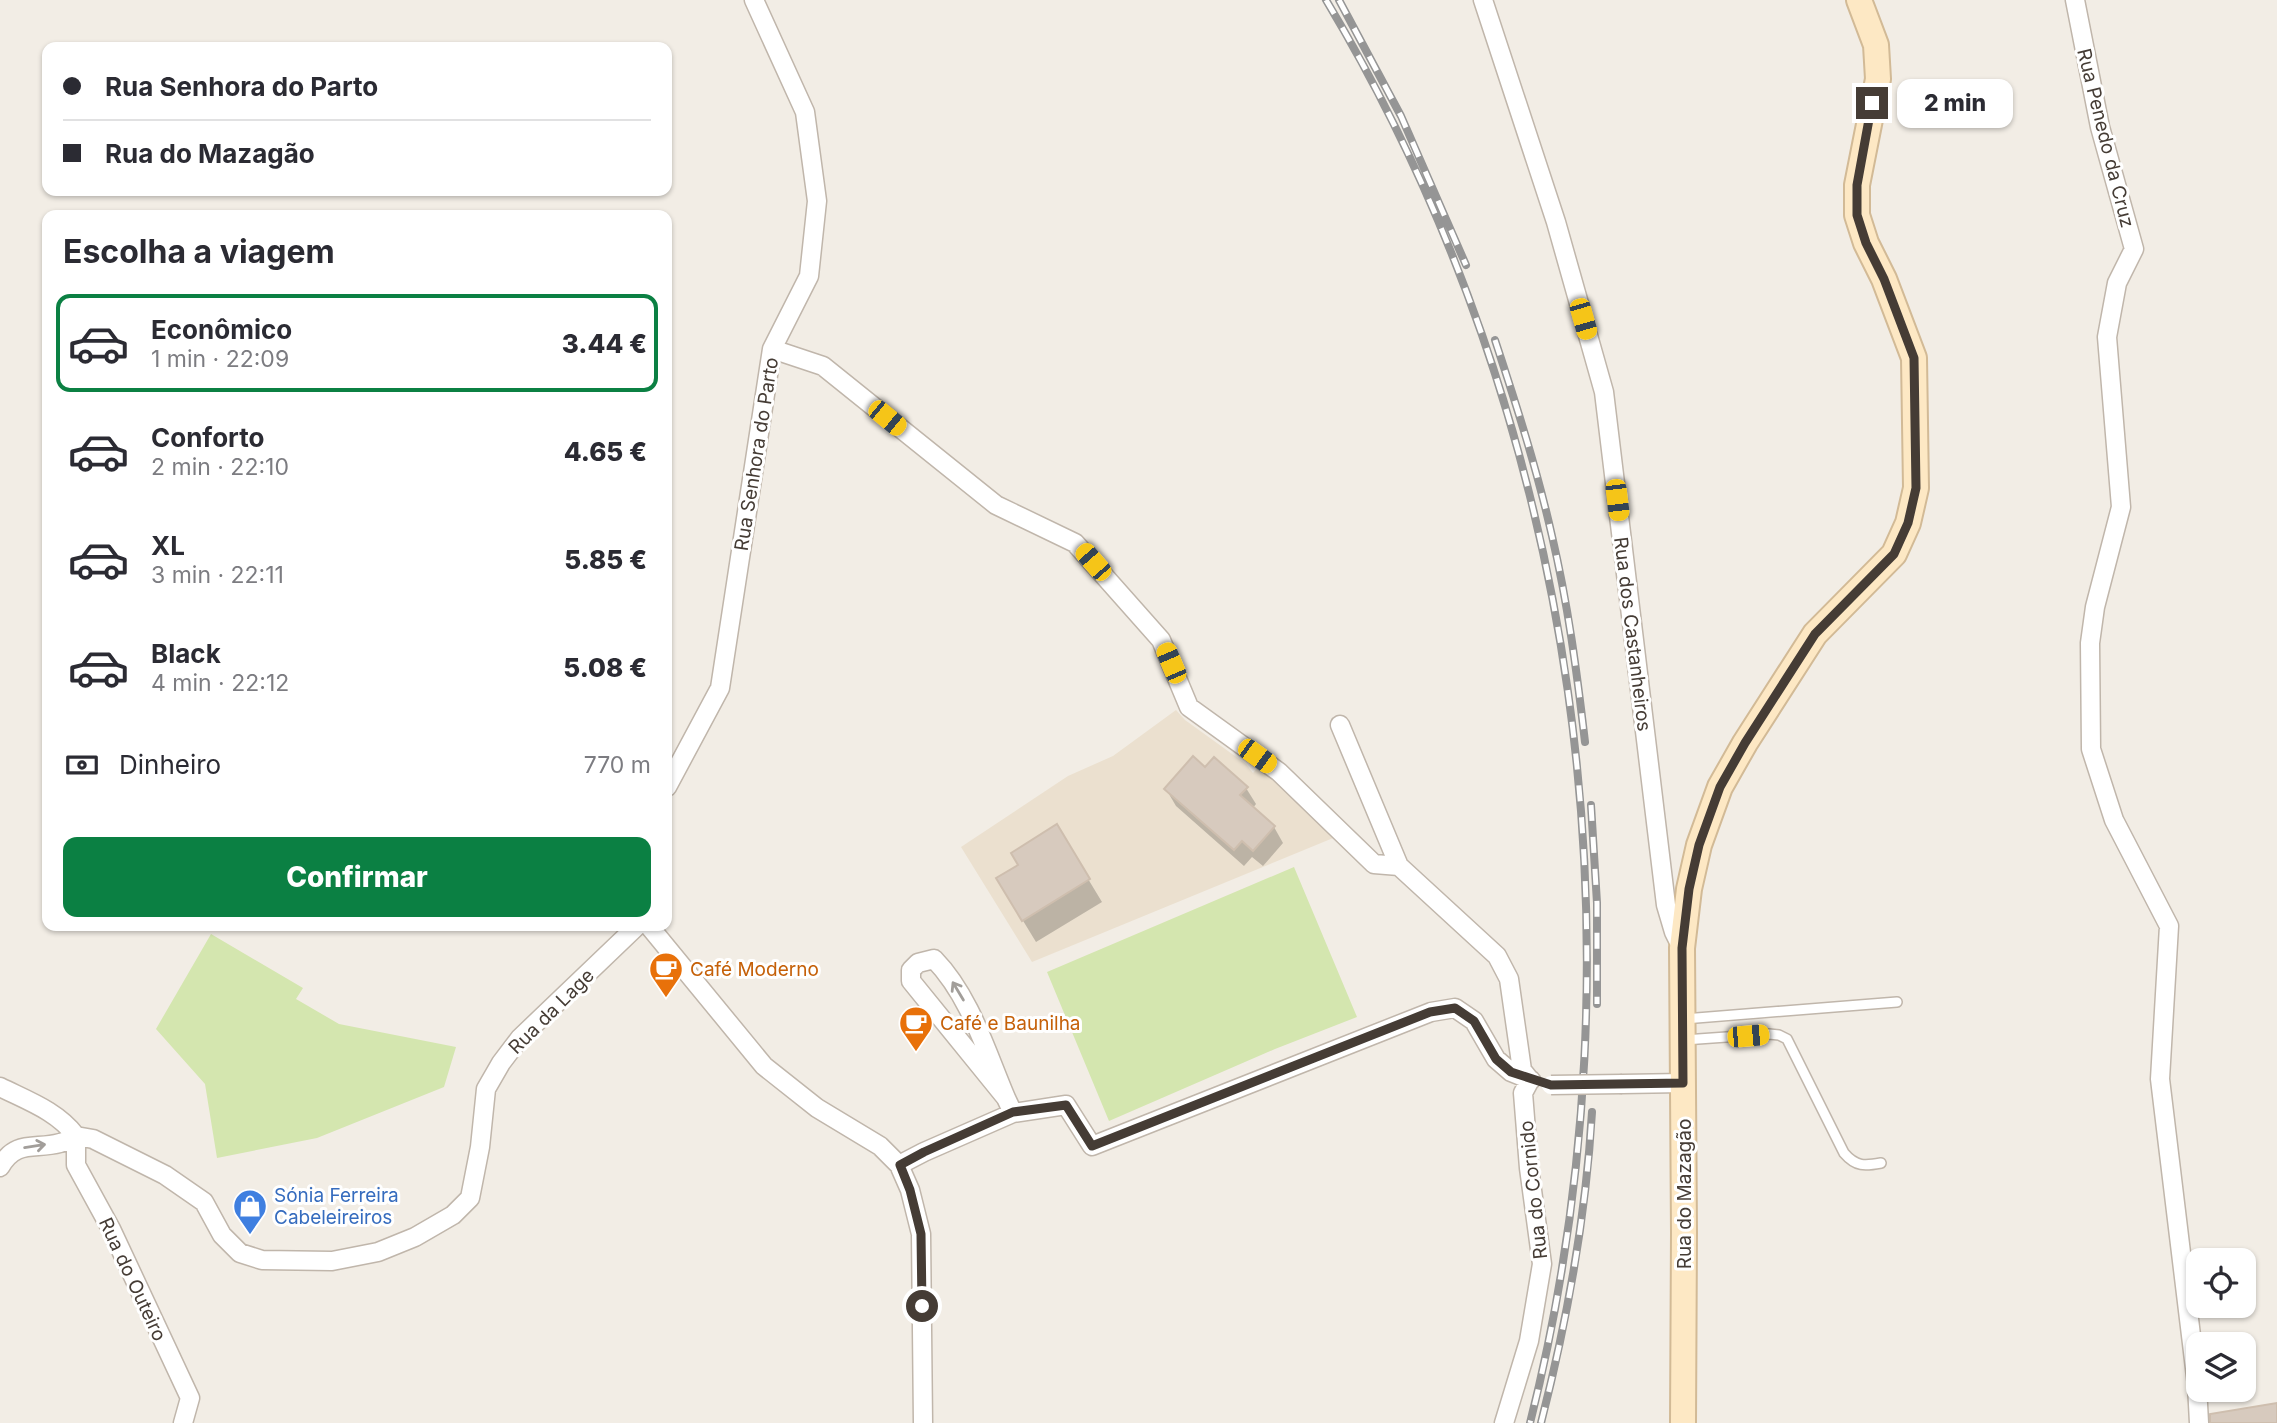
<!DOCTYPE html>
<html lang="pt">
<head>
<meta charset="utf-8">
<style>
  :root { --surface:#fff; --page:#f7f7f7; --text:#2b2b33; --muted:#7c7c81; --line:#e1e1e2; --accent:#0b8043 }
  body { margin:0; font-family:Inter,sans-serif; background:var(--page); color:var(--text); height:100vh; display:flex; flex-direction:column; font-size:26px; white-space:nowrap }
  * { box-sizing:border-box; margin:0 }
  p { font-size:23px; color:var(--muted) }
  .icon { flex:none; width:38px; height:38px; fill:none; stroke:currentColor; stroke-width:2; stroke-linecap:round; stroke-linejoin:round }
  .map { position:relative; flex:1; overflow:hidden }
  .sheet { position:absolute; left:42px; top:210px; width:630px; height:721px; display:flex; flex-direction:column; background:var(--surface); border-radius:14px; box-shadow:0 2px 5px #0004 }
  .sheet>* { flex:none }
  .top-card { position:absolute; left:42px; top:42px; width:630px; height:154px; border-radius:14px; box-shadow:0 2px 5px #0004; display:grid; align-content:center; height:154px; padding:0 21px; background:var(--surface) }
  .controls { position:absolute; left:2186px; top:1248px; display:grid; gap:14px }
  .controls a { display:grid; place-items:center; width:70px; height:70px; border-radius:14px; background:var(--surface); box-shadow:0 2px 5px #0004; font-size:35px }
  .end { position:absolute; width:32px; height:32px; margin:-16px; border:9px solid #453c35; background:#fff; box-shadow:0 0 0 4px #fff }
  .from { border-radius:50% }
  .bubble { position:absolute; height:49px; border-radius:14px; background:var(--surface); box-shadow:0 2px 5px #0004; font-size:23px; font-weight:800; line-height:49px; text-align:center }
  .car { position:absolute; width:21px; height:42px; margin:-21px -10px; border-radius:9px; box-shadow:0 0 5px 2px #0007; background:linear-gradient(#f5c518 24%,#345 0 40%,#f5c518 0 76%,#345 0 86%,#f5c518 0) }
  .top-card b { display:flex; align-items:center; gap:24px; height:66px; font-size:26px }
  .top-card b+b { border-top:2px solid var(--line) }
  .top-card i { width:18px; height:18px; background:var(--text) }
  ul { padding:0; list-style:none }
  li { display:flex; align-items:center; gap:21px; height:98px; margin:0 14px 10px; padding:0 7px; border:4px solid transparent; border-radius:14px }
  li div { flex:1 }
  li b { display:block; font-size:26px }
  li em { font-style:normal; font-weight:800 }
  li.selected { border-color:var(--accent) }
  li>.icon { width:63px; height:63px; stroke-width:1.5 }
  h2 { padding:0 21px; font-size:32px; line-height:84px }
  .pay { display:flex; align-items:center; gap:18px; height:77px; padding:0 21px; font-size:26px }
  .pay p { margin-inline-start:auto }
  .cta { display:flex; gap:14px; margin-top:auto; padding:14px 21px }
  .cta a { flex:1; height:80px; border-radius:14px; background:var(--accent); color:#fff; font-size:28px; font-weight:800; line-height:80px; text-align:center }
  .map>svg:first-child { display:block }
  .education { fill:#ebe0cf }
  .green { fill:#d4e6af }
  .shadow { fill:#0003 }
  .building { fill:#d7cabe; stroke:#cebeae; stroke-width:2 }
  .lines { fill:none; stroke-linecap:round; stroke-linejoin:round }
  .lane-casing { stroke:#c0b6ab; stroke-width:12 }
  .street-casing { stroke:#c0b6ab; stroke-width:21 }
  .secondary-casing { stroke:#d2ba96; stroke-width:28 }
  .lane { stroke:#fff; stroke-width:9 }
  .street { stroke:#fff; stroke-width:18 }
  .secondary { stroke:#fde8c4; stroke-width:24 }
  .rail-casing { stroke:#959595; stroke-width:8 }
  .rail { stroke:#fff; stroke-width:5; stroke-dasharray:16; stroke-linecap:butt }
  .street-bridge-casing { stroke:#c0b6ab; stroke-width:21; stroke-linecap:butt }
  .street-bridge { stroke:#fff; stroke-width:18 }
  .oneway { stroke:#a29e9a }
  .route { stroke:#453c35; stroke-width:9 }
  .labels { text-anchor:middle; stroke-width:6; stroke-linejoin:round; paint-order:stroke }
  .street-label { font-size:19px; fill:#453c35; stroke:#fff }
  .food-label { font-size:19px; fill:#c56008; stroke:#fff; text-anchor:start }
  .shop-label { font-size:19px; fill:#366cbe; stroke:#fff; text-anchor:start }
</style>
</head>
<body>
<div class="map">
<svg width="2277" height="1423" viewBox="0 0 2277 1423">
  <rect width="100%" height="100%" fill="#f2ede5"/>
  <path class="education" d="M1176,710L1185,720L1246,764L1253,773L1260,765L1338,836L1032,962L961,847L1068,776L1113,756Z"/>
  <path class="green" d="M1294,867L1357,1017L1275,1049L1109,1121L1047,972Z
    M211,934L303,988L296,999L339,1024L456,1047L444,1087L317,1138L217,1158L205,1084L156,1029Z"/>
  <path class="shadow" d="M1206,770L1246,788L1256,804L1253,808L1274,827L1283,843L1263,866L1252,857L1244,866L1176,806L1166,789Z
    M1056,826L1102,902L1036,942L1011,901L1020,865Z"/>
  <path class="building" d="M1193,756L1205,767L1214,757L1248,787L1240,795L1275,826L1253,851L1242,841L1234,850L1164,789Z
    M1057,824L1090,879L1022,921L996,878L1018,865L1011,853Z
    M2277,1403V1423H2210V1414Z"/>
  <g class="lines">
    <g class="lane-casing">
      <path id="lane" d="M1684,1019L1897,1002
        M1684,1040L1769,1034L1779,1035L1787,1039L1844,1153C1856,1167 1865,1166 1881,1163"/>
    </g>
    <g class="street-casing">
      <path id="street" d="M1483,0L1556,222L1604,392L1666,905L1674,932L1682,948
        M2075,0L2100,127L2134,249L2117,283L2107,337L2121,507L2095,607L2090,643L2091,749L2114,820L2169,926L2160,1079L2197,1385L2199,1423
        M772,349L823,366L996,505L1075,543L1161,640L1189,707L1279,772L1374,864L1399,866L1497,956L1509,979L1522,1070L1530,1080
        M1340,725L1399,866
        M667,787L720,688L772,349L809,276L817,201L805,112L754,0
        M649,926L764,1066L817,1108L880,1146L899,1165L910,1190L921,1234L923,1423
        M1622,1084L1683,1083
        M0,1087C28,1101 57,1111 76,1136
        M1006,1098C986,1051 970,996 934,959L918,963L911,970V981L1006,1098L1013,1113
        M76,1136L93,1139L165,1175L204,1202L222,1235L240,1253L262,1260L332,1261L378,1252L415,1237L453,1215L470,1198L480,1147L486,1089L501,1063L520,1038L637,926
        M76,1136V1165L111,1229L190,1398L183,1423
        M899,1165L924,1152L1013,1113L1066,1105L1092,1146L1431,1012L1455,1008L1474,1021L1496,1059L1511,1072L1531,1080
        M0,1167C16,1139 35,1150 60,1143C66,1142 71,1138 76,1136
        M1504,1423L1529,1341L1542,1264L1529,1168L1523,1093L1530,1080"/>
    </g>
    <g class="secondary-casing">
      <path id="secondary" d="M1683,1423L1684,1232L1682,948L1689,889L1699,845L1720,787L1745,743L1815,634L1894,554L1908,523L1916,488L1914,358L1884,279L1866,243L1857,215V185L1878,79L1876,45L1859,0"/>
    </g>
    <use href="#lane" class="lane"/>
    <use href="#street" class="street"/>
    <use href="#secondary" class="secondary"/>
    <g class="rail-casing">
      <path id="rail" d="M1326,0C1579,422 1650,947 1530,1423
        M1339,0L1401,116L1466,265
        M1495,340C1516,404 1537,469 1552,536C1568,604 1577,673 1585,742
        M1591,805L1597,903V1004
        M1541,1423C1567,1321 1586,1217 1592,1112"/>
    </g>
    <use href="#rail" class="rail"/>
    <g class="street-bridge-casing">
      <path id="street-bridge" d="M1551,1085L1622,1084"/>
    </g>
    <use href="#street-bridge" class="street-bridge"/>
  </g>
  <defs><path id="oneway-shaft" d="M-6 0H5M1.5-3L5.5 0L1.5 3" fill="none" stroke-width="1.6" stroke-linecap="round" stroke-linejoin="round" transform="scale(1.75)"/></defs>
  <g class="oneway">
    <use href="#oneway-shaft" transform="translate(958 991) rotate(-121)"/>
    <use href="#oneway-shaft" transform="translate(35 1146) rotate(-9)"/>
  </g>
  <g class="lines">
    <path class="route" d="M922,1306L921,1234L910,1190L900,1165L924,1152L1013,1112L1066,1105L1092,1146L1430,1012L1455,1008L1474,1021L1496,1059L1511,1072L1551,1085L1683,1083L1682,948L1689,889L1699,845L1720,787L1745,743L1815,634L1894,554L1908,523L1916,488L1914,358L1884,279L1866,243L1857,215V185L1872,103"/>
  </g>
  <defs>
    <g id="cafe-pin" transform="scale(1.75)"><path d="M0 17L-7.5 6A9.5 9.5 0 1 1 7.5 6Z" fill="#e8710a" stroke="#fff"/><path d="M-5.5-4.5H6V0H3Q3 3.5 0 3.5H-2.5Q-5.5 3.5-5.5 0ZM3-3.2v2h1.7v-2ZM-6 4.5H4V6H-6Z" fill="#fff"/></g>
    <g id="shop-pin" transform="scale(1.75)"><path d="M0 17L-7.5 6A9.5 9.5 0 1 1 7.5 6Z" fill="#3f7fe0" stroke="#fff"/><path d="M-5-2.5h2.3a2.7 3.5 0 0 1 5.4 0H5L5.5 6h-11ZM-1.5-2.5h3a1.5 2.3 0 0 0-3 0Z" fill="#fff"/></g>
  </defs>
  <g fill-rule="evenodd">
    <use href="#cafe-pin" x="666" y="969"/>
    <use href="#cafe-pin" x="916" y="1023"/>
    <use href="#shop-pin" x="250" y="1206"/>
  </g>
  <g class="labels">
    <g class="street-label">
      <text transform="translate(2106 138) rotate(76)" y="7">Rua Penedo da Cruz</text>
      <text transform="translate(756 454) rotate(-81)" y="7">Rua Senhora do Parto</text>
      <text transform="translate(1633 634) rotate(83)" y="7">Rua dos Castanheiros</text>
      <text transform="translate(551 1011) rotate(-45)" y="7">Rua da Lage</text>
      <text transform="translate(1533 1190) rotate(-96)" y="7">Rua do Cornido</text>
      <text transform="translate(1684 1194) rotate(-90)" y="7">Rua do Mazagão</text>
      <text transform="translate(133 1279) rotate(65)" y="7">Rua do Outeiro</text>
    </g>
    <g class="food-label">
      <text x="690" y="976">Café Moderno</text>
      <text x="940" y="1030">Café e Baunilha</text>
    </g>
    <g class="shop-label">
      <text x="274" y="1202">Sónia Ferreira<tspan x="274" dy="22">Cabeleireiros</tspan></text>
    </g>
  </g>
</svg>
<div class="controls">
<a><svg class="icon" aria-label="locate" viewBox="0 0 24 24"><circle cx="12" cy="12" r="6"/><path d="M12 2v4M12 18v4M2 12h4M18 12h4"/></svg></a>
<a><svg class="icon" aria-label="layers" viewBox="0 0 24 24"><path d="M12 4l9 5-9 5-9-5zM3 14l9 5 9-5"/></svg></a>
</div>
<i class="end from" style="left:922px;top:1306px"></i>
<i class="end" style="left:1872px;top:103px"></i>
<div class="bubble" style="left:1897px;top:79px;width:116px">2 min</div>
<i class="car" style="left:1583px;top:319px;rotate:164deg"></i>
<i class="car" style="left:887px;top:418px;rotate:129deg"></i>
<i class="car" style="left:1617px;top:500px;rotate:173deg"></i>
<i class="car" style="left:1093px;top:562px;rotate:319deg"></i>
<i class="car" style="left:1171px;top:663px;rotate:337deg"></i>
<i class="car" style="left:1257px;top:756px;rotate:126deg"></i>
<i class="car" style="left:1748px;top:1036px;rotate:85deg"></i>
<div class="top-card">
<b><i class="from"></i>Rua Senhora do Parto</b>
<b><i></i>Rua do Mazagão</b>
</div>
<section class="sheet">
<h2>Escolha a viagem</h2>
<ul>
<li class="selected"><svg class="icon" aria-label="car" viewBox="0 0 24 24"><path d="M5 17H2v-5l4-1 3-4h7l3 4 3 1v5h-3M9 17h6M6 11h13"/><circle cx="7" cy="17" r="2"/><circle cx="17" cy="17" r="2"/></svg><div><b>Econômico</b><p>1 min · 22:09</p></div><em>3.44 €</em></li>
<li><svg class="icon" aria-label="car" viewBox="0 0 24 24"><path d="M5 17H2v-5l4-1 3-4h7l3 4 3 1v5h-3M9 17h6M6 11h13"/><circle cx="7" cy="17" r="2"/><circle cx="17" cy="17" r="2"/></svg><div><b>Conforto</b><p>2 min · 22:10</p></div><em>4.65 €</em></li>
<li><svg class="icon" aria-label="car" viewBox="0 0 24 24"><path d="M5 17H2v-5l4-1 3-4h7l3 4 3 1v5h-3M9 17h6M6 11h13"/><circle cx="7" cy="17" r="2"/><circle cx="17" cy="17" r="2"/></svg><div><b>XL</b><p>3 min · 22:11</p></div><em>5.85 €</em></li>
<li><svg class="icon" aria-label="car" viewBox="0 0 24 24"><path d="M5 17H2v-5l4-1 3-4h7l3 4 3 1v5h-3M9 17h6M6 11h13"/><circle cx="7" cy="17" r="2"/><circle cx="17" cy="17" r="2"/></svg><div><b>Black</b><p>4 min · 22:12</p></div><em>5.08 €</em></li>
</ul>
<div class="pay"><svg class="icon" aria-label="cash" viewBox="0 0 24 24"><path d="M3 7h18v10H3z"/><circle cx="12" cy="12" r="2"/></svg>Dinheiro<p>770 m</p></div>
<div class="cta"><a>Confirmar</a></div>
</section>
</div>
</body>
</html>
